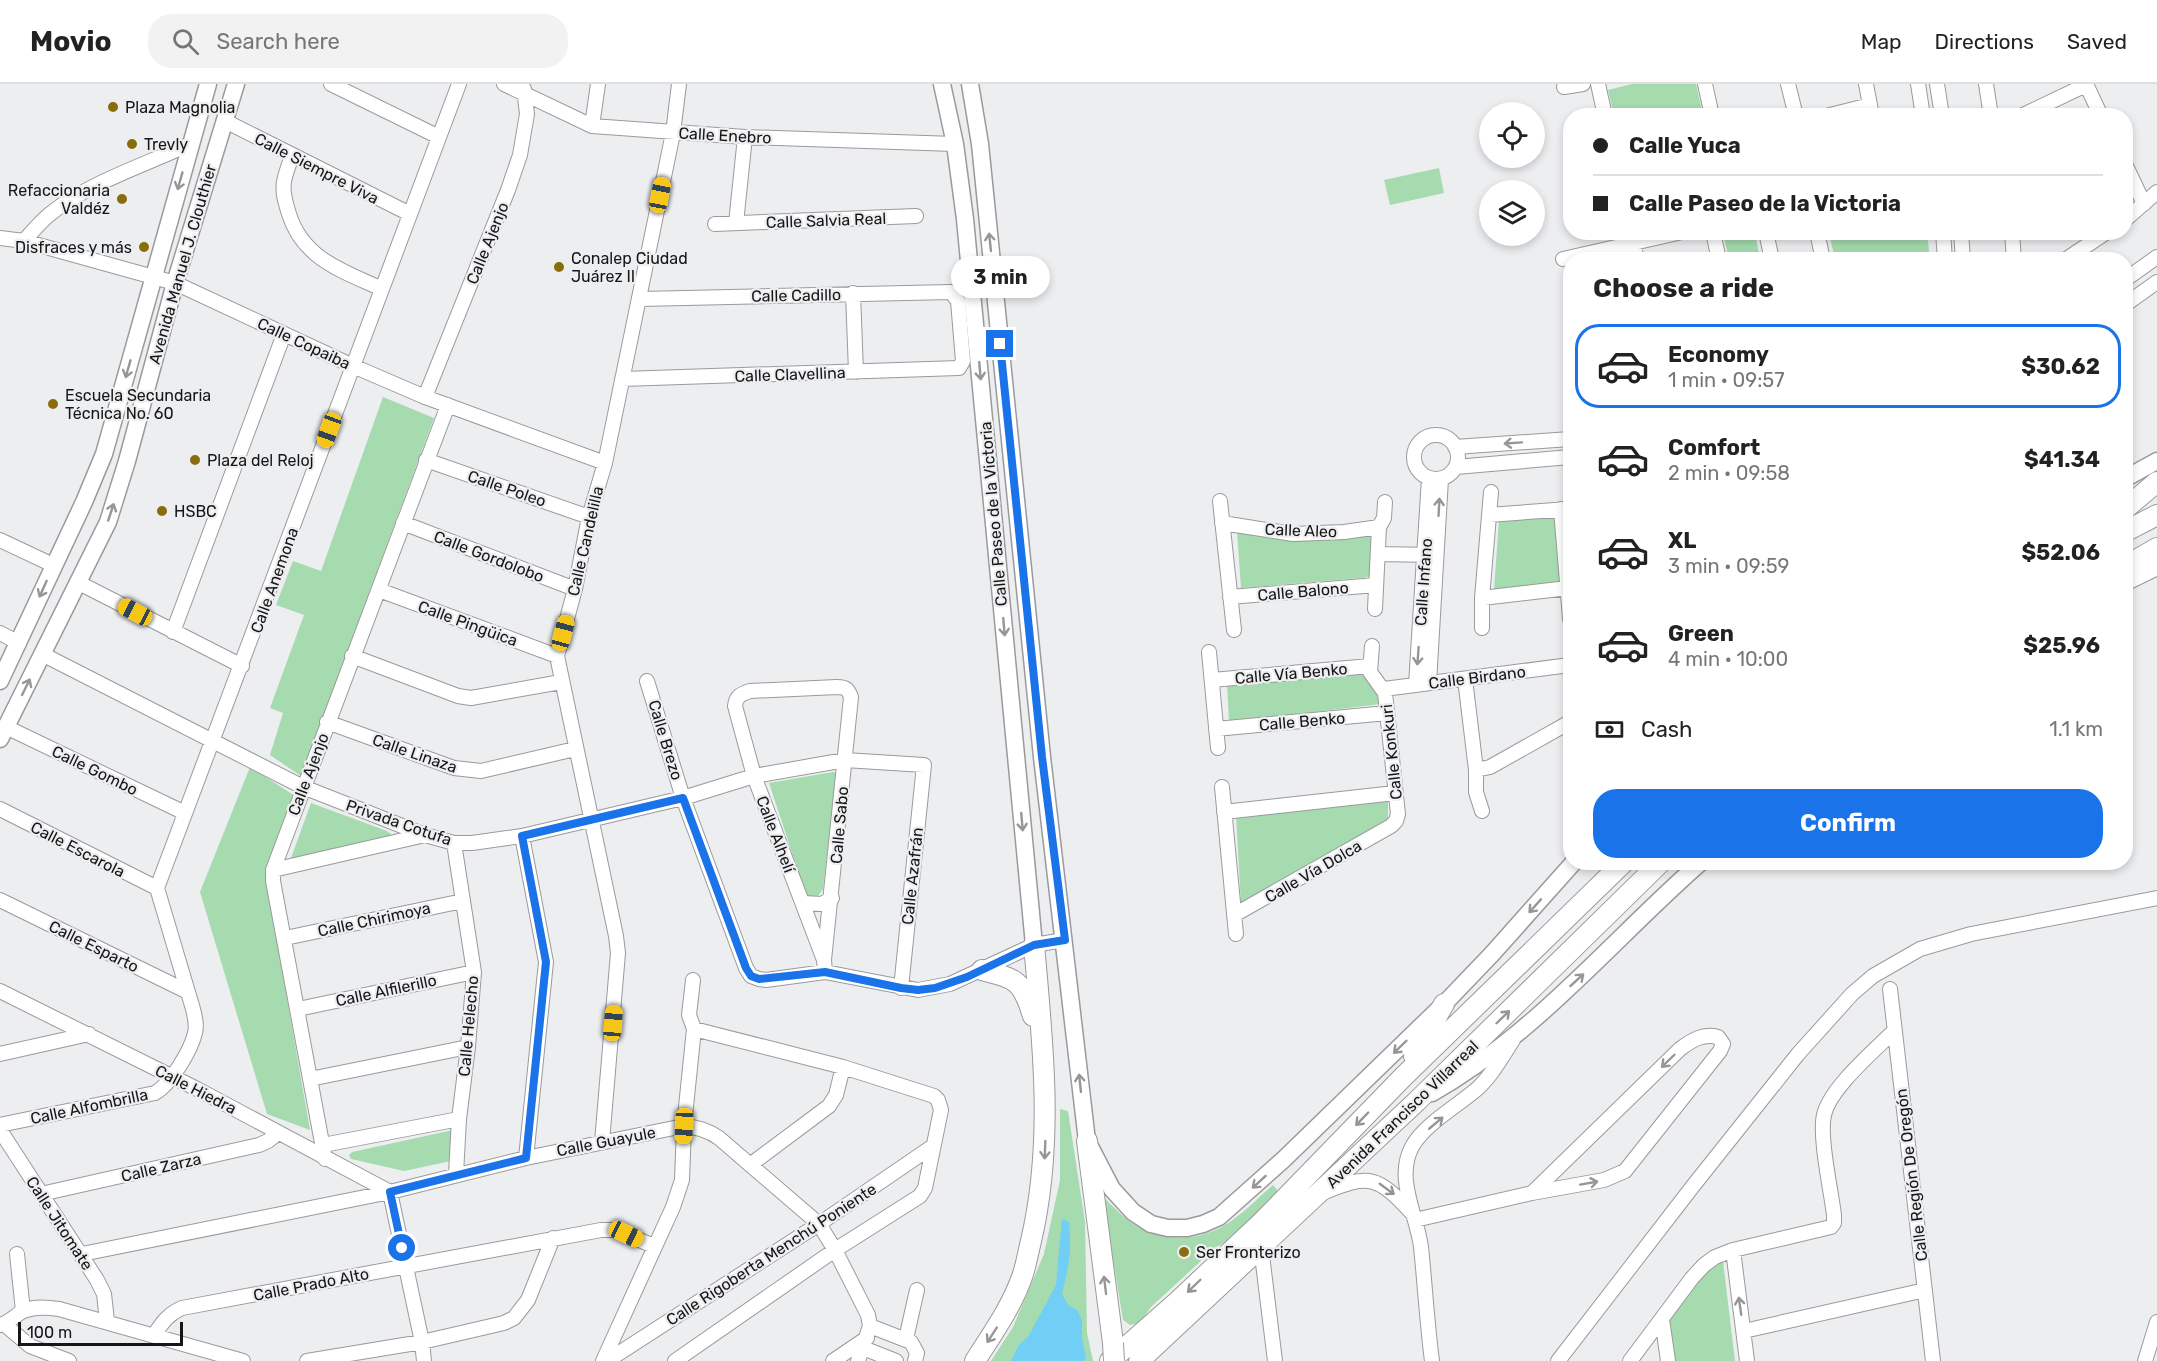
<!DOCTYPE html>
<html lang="en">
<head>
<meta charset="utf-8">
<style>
  :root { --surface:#fff; --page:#f2f2f2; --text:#222; --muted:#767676; --line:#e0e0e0; --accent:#1a73e8 }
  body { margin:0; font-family:Rubik,sans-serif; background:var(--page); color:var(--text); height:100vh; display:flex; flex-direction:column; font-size:22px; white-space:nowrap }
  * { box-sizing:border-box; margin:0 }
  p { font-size:20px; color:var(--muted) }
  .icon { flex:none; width:33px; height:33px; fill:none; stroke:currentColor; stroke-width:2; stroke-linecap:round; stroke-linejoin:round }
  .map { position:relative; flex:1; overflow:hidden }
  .drawer { position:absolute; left:1563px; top:168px; width:570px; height:618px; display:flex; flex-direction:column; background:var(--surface); border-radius:24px; box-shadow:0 3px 9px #0003 }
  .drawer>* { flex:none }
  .guide { position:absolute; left:1563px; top:24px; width:570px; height:132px; border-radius:24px; box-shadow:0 3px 9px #0003; display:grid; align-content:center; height:132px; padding:0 30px; background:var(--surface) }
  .controls { position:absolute; left:1479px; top:18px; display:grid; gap:12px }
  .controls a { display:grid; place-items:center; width:66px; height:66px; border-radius:50%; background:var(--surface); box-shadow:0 3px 9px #0003; font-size:30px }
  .scale { position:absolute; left:18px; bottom:15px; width:165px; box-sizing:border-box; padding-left:6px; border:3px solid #161617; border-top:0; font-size:16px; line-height:21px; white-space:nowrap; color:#161617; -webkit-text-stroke:4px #edeef0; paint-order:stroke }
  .end { position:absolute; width:27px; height:27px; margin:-14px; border:8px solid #1a73e8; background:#fff; box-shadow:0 0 0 3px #fff }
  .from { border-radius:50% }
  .bubble { position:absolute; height:42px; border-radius:21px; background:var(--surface); box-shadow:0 3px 9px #0003; font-size:20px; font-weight:700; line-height:42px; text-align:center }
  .car { position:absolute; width:18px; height:36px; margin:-18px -9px; border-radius:8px; box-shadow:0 0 4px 2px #0007; background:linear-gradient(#f5c518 24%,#345 0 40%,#f5c518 0 76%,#345 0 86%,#f5c518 0) }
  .guide b { display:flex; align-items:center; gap:21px; height:57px; font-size:22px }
  .guide b+b { border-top:2px solid var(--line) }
  .guide i { width:15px; height:15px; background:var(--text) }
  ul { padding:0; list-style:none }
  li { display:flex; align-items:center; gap:18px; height:84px; margin:0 12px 9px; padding:0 18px; border:3px solid transparent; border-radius:24px }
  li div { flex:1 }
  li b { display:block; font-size:22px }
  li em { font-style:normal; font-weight:700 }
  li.on { border-color:var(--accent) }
  li>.icon { width:54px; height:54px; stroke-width:1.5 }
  h2 { padding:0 30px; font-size:27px; line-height:72px }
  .pay { display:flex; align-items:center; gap:15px; height:66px; padding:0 30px; font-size:22px }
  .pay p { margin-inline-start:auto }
  .action { display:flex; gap:12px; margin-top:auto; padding:12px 30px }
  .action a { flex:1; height:69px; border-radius:24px; background:var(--accent); color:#fff; font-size:24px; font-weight:700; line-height:69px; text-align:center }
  header { display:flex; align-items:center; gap:36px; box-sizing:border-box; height:84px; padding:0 30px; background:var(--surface); border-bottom:2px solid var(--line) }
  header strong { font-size:28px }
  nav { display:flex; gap:33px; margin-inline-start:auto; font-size:21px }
  .search { width:420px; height:54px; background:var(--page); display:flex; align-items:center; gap:15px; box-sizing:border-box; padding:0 21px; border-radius:24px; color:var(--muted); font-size:22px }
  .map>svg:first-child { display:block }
  .green { fill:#a5dbae }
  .water { fill:#71cff6 }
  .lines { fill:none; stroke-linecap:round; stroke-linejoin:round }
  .minor-casing { stroke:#9a9a9d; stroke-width:16 }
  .major-casing { stroke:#9a9a9d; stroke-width:19 }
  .highway-casing { stroke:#9a9a9d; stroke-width:22 }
  .minor { stroke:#fff; stroke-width:14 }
  .major { stroke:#fff; stroke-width:16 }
  .highway { stroke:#fff; stroke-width:20 }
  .highway-bridge-casing { stroke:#9a9a9d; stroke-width:22; stroke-linecap:butt }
  .highway-bridge { stroke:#fff; stroke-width:20 }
  .oneway { stroke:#969697 }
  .route { stroke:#1a73e8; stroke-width:8 }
  .poi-dot { fill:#896d0d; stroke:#edeef0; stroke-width:2 }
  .labels { text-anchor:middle; stroke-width:4.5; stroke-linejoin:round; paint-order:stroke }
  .poi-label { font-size:16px; fill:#161617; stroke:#edeef0; text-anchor:start }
  .street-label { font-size:16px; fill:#161617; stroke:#edeef0 }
</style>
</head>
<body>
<header>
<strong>Movio</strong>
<div class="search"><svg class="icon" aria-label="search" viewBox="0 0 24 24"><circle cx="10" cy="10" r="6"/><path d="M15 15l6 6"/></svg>Search here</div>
<nav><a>Map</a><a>Directions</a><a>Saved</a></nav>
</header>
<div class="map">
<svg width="2157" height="1277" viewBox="0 0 2157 1277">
  <rect width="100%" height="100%" fill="#edeef0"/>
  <path class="green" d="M1632,0H1696L1703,31H1614L1608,6Z
    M1439,84L1444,109L1390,121L1384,96Z
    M1749,148L1755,149L1760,175H1729L1724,154Z
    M1829,149H1927L1930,175H1835Z
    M383,313L434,334L301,692L270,671L283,629L270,624L304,531L276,521L293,477L321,487Z
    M1557,432L1560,498L1494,506L1499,435Z
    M1237,448L1308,457L1372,452V493L1241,504Z
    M1366,588L1381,620L1229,638L1227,600Z
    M250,683L295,712L266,795L310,1046L267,1030L200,808Z
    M833,688L836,689L823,805L818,812L812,814L806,811L769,699Z
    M1388,714V735L1241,819L1236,732Z
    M311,719L387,747L391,750V753L291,774Z
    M1060,1025L1068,1027L1085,1138L1087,1249L1093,1277H991L1013,1243L1044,1170L1060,1096Z
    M453,1046L451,1077L404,1087L351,1075L349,1071L352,1068Z
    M1273,1101L1278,1107L1234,1153L1215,1164L1151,1223L1140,1239L1130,1241L1123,1236L1103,1113C1113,1122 1125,1136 1138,1143C1168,1160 1207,1156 1234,1135C1248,1125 1260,1112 1273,1101Z
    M1722,1169L1735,1277H1674L1668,1225Z"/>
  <path class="water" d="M1062,1135L1069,1138C1072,1167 1069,1181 1062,1210L1069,1222L1077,1226L1082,1236V1254L1086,1274L1083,1277H1011L1019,1261L1028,1253L1056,1201Z"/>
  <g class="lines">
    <g class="minor-casing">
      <path id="minor" d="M331,0L439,53
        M504,0L592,42L745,53L955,60
        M1598,0L1605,32
        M1705,0L1712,32
        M1788,0L1796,32
        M1866,0L1872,32
        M1918,0L1923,32
        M1937,0L1942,32
        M1986,0L1991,32
        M2086,0L2101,32
        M1564,3L1583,0
        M1826,32L1870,21
        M2021,32L2086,1
        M225,37L410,130
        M592,42L598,0
        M292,72C289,81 285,90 284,98C282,109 286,120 289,130C303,175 343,187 382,205
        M2126,82L2144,120
        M2126,135L2157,108
        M736,139L745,53
        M715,140L916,132
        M1713,148L1719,176
        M1766,148L1772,176
        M1817,148L1823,176
        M1943,148L1945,176
        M1961,148L1963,176
        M2012,148L2014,176
        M0,154L24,157L175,199L353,282L425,313L605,379
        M24,157C32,148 40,138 50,130C86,100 147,80 190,60
        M1633,159L1637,176
        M1563,175L1682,148
        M2065,176L2107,148
        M2126,195L2157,173
        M853,209L856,288
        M2126,220L2157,198
        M622,295L959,284L963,277L958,217L951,208L640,215
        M425,313L508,106L520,71L527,30L524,5
        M1414 373a22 22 0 1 1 44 0a22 22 0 1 1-44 0Z
        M1455,363L1570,355
        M426,376L589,433
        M1456,383L1570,373
        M1220,417L1234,546
        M1561,425L1570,535
        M1489,431L1568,425
        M403,439L575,505
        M1222,439L1293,450L1344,448L1379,443
        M0,456L53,481
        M1378,470L1434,471
        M79,499L242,582
        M379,506L557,572
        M1230,513L1376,501
        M1482,514L1568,504
        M1375,525L1379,443L1384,434L1385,418
        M1482,544V514L1491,408
        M173,548L284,250
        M0,549L19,559
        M1209,568L1218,664
        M42,570L303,703L425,751L454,759H472L522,752L683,714L754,692L845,676L924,681L901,904
        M352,572L458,612L471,614L561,598
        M1465,595L1476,686V708L1482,727
        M1212,596L1370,582
        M647,597L683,714L746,884L751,892L759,895L766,896L825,888L918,906L950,900L1034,861L1064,856
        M1429,599L1441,395
        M1416,601L1429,394
        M1384,605L1570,581
        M327,638L454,684L481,687L575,665
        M6,643L185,729
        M1216,645L1387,629
        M1476,686L1490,683L1570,638
        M1222,703L1236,850
        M0,725L157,804
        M1224,728L1395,709
        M522,752L546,878L526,1074
        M454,759L474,888L468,963L459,1035L456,1090
        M273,786L425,751
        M0,816L188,908
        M803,819L822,820L832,814
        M1234,831L1391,742L1396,737L1398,730L1385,609L1370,588L1372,562
        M285,854L463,817
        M824,876L754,692L735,622C736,612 741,610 750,607L837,603C846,603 848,605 851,613L824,876L825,888
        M1890,905L1933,1277
        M0,907L197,1005L390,1108L422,1258L424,1277
        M298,925L474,888
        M0,970L89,950
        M310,995L468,963
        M0,1041L155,1009C171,1000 191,966 195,949C197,941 195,933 193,925L157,804L459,0
        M0,1046L97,1196L104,1210L107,1237
        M602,1058L618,869L616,852L557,572L575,505L589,433L605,379L673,49L679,0
        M323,1061L459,1035
        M325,1075L273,797V786L448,321
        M750,1081L829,1022L836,1011L843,983
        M1325,1108C1370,1089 1378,1093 1411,1128
        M41,1110L259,1061L268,1057L278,1049
        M1415,1136L1532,1109L1604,1096L1625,1087L1720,967L1723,960L1718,953C1703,949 1692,956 1680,965L1532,1109
        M1261,1163L1275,1277
        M1733,1166L1747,1277
        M17,1170L23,1227
        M82,1170L390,1108L526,1074L684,1042C698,1043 708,1046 719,1054L819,1140L835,1166L868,1231L870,1242L858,1277
        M1662,1235L1668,1277
        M4,1240L30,1262L69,1277
        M0,1241C8,1239 14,1233 21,1228C33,1222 46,1223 59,1225L243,1277
        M870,1242L911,1258L917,1269L915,1277
        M1744,1247L1925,1206
        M154,1251C162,1239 168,1230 182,1224L601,1146H615L654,1162
        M906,1255L917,1206
        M863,1264L896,1277
        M307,1277L422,1258L504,1239L514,1234L528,1216L553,1154
        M603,1277L673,1123L682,1096L684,1042L694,945L689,931L693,896
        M607,1277L819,1140L933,1062
        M675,1277L835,1166L920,1112L925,1104L941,1026L938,1016L934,1012L843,983L694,945
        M833,1277L867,1254
        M1432,1277C1427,1239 1425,1201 1421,1163C1417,1131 1394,1093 1413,1061C1426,1039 1459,1021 1478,1004C1492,991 1502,973 1513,956
        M1558,1277L1693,1102L1798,970L1852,910L1873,892L1920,865L1971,850L2157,814
        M1630,1277L1692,1194L1704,1181L1715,1173L1733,1166L1831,1143L1834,1139V1131C1831,1106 1819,1053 1824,1031C1830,1004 1875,966 1894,947
        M2145,1277L2157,1238"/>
    </g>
    <g class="major-casing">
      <path id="major" d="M942,0L955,60L965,135L1034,861
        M970,0L980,60L987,129L1042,673L1087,1057L1112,1105L1133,1128L1151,1140L1168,1144H1187L1203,1140L1219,1133L1283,1076L1444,920L1492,870L1574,778
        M2126,394L2157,377
        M0,597L84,418L104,370L208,0
        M0,655L108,438L127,377L175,199L236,0
        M1432,1009C1536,950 1612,856 1701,778"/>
    </g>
    <g class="highway-casing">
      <path id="highway" d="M2126,424L2157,398
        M2126,447L2157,431
        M2126,482L2157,464
        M2126,496L2157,481
        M982,886C1017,895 1022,896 1033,932
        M1414,972L1444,920
        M1087,1057L1113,1259
        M975,1277C992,1250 1011,1224 1022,1193C1026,1182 1028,1169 1031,1157C1054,1059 1043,960 1034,861
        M1110,1277L1177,1218L1263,1137L1403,993L1624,778
        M1139,1277L1416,1018L1661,778"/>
    </g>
    <use href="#minor" class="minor"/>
    <use href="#major" class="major"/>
    <use href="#highway" class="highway"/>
    <g class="highway-bridge-casing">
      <path id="highway-bridge" d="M1113,1259L1114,1277"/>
    </g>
    <use href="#highway-bridge" class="highway-bridge"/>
  </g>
  <defs><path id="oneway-shaft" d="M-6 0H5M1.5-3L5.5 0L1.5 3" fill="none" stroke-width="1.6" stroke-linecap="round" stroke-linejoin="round" transform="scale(1.5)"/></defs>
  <g class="oneway">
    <use href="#oneway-shaft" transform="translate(180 97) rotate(106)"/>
    <use href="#oneway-shaft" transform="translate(990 158) rotate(-96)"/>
    <use href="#oneway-shaft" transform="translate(128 285) rotate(106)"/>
    <use href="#oneway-shaft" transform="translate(980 287) rotate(85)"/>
    <use href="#oneway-shaft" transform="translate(1513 359) rotate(176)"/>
    <use href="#oneway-shaft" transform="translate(1439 423) rotate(-87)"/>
    <use href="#oneway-shaft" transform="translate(111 428) rotate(-72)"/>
    <use href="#oneway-shaft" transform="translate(43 505) rotate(114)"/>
    <use href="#oneway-shaft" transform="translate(1004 543) rotate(85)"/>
    <use href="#oneway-shaft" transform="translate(1418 572) rotate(94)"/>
    <use href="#oneway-shaft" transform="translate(26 603) rotate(-64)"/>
    <use href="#oneway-shaft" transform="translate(1022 738) rotate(85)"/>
    <use href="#oneway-shaft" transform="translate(1535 822) rotate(132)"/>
    <use href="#oneway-shaft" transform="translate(1577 896) rotate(-42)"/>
    <use href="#oneway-shaft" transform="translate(1503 933) rotate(-44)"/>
    <use href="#oneway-shaft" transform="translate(1400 963) rotate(136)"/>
    <use href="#oneway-shaft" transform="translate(1668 977) rotate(136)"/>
    <use href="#oneway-shaft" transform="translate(1080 999) rotate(-96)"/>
    <use href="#oneway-shaft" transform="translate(1362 1035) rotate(134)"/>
    <use href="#oneway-shaft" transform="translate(1436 1039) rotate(-40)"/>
    <use href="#oneway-shaft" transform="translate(1045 1066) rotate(92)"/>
    <use href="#oneway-shaft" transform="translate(1259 1098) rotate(138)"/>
    <use href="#oneway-shaft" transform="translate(1589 1099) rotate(-10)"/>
    <use href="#oneway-shaft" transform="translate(1387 1105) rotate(36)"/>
    <use href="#oneway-shaft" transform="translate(1105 1201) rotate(-97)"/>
    <use href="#oneway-shaft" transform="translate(1194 1202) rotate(136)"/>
    <use href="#oneway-shaft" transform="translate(1740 1222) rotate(-98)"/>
    <use href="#oneway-shaft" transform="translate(992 1251) rotate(123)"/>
  </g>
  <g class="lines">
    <path class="route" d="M402,1164L390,1108L526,1074L546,878L522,752L683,714L746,884L751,892L759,895L825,888L901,904L918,906L935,904L967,893L1034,861L1065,856L1042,673L1000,260"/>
  </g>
  <g class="poi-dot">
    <circle cx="113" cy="23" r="6"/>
    <circle cx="132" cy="60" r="6"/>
    <circle cx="122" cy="115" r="6"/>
    <circle cx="144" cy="163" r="6"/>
    <circle cx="559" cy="183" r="6"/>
    <circle cx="53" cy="320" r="6"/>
    <circle cx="195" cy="376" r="6"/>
    <circle cx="162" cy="427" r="6"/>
    <circle cx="1184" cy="1168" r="6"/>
  </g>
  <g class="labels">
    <g class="poi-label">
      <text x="125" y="29">Plaza Magnolia</text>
      <text x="144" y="66">Trevly</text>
      <text x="110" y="112" text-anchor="end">Refaccionaria<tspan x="110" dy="18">Valdéz</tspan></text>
      <text x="132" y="169" text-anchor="end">Disfraces y más</text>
      <text x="571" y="180">Conalep Ciudad<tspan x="571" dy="18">Juárez II</tspan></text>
      <text x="65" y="317">Escuela Secundaria<tspan x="65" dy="18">Técnica No. 60</tspan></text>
      <text x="207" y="382">Plaza del Reloj</text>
      <text x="174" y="433">HSBC</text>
      <text x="1196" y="1174">Ser Fronterizo</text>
    </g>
    <g class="street-label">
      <text transform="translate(725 51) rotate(3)" y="6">Calle Enebro</text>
      <text transform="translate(317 84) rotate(27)" y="6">Calle Siempre Viva</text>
      <text transform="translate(826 136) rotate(-2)" y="6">Calle Salvia Real</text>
      <text transform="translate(487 159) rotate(-68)" y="6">Calle Ajenjo</text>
      <text transform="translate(182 180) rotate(-74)" y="6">Avenida Manuel J. Clouthier</text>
      <text transform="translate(796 211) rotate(-1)" y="6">Calle Cadillo</text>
      <text transform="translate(304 259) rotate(25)" y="6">Calle Copaiba</text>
      <text transform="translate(790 290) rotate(-2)" y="6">Calle Clavellina</text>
      <text transform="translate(507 404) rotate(19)" y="6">Calle Poleo</text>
      <text transform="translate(993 430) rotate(-95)" y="6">Calle Paseo de la Victoria</text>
      <text transform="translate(1301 446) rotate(2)" y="6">Calle Aleo</text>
      <text transform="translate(585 457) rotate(-77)" y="6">Calle Candelilla</text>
      <text transform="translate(489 472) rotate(21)" y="6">Calle Gordolobo</text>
      <text transform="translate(274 496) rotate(-70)" y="6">Calle Anemona</text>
      <text transform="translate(1423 498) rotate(-86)" y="6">Calle Infano</text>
      <text transform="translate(1303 507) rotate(-5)" y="6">Calle Balono</text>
      <text transform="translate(468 539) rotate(20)" y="6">Calle Pingüica</text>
      <text transform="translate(1291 589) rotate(-5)" y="6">Calle Vía Benko</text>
      <text transform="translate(1477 593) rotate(-7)" y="6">Calle Birdano</text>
      <text transform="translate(1302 637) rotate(-5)" y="6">Calle Benko</text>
      <text transform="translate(666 656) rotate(73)" y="6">Calle Brezo</text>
      <text transform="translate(1391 668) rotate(-96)" y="6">Calle Konkuri</text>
      <text transform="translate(415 669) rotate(19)" y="6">Calle Linaza</text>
      <text transform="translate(95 686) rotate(26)" y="6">Calle Gombo</text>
      <text transform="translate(308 690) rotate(-69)" y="6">Calle Ajenjo</text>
      <text transform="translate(399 738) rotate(19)" y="6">Privada Cotufa</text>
      <text transform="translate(839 741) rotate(-85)" y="6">Calle Sabo</text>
      <text transform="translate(776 750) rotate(69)" y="6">Calle Alhelí</text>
      <text transform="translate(78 765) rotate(27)" y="6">Calle Escarola</text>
      <text transform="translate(1313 787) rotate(-30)" y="6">Calle Vía Dolca</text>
      <text transform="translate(912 792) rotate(-84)" y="6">Calle Azafrán</text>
      <text transform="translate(374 835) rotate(-12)" y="6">Calle Chirimoya</text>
      <text transform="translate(94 862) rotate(26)" y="6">Calle Esparto</text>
      <text transform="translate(386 906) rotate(-12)" y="6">Calle Alfilerillo</text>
      <text transform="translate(468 942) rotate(-85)" y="6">Calle Helecho</text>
      <text transform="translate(196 1005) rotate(27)" y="6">Calle Hiedra</text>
      <text transform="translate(89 1022) rotate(-12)" y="6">Calle Alfombrilla</text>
      <text transform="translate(1402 1030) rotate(-44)" y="6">Avenida Francisco Villarreal</text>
      <text transform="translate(606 1057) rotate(-11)" y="6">Calle Guayule</text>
      <text transform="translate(161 1083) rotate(-13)" y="6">Calle Zarza</text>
      <text transform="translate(1911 1091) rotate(-97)" y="6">Calle Región De Oregón</text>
      <text transform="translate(60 1139) rotate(57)" y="6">Calle Jitomate</text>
      <text transform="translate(771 1170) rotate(-33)" y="6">Calle Rigoberta Menchú Poniente</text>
      <text transform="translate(311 1200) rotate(-11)" y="6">Calle Prado Alto</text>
    </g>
  </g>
</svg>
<div class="controls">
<a><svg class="icon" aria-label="locate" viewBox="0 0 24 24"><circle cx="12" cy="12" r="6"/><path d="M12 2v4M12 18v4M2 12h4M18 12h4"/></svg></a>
<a><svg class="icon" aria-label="layers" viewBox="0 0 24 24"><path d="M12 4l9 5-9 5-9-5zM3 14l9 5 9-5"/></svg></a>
</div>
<div class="scale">100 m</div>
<i class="end from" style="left:402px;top:1164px"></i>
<i class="end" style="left:1000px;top:260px"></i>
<div class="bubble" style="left:951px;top:172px;width:99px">3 min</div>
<i class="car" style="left:660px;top:111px;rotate:11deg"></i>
<i class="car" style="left:329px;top:346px;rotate:200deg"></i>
<i class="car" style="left:135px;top:528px;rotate:298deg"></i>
<i class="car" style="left:563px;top:549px;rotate:15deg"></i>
<i class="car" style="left:613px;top:939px;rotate:5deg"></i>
<i class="car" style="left:684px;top:1042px;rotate:183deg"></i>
<i class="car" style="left:626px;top:1150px;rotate:115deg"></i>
<div class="guide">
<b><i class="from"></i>Calle Yuca</b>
<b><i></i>Calle Paseo de la Victoria</b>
</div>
<section class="drawer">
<h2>Choose a ride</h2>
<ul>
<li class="on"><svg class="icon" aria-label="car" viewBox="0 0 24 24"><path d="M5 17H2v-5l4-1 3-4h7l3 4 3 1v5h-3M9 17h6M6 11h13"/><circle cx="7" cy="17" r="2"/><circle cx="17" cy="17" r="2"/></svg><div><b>Economy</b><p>1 min · 09:57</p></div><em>$30.62</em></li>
<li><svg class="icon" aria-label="car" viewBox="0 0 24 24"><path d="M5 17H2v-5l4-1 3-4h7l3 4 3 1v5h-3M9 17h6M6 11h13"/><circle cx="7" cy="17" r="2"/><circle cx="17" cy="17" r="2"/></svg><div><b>Comfort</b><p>2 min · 09:58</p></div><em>$41.34</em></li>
<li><svg class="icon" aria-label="car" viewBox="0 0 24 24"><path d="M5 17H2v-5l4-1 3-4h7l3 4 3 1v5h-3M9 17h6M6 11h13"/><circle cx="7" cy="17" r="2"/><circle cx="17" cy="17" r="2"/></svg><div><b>XL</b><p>3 min · 09:59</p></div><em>$52.06</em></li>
<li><svg class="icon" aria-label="car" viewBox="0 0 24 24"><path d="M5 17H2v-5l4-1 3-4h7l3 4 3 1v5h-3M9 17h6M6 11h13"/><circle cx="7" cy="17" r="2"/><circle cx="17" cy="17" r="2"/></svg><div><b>Green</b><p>4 min · 10:00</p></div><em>$25.96</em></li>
</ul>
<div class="pay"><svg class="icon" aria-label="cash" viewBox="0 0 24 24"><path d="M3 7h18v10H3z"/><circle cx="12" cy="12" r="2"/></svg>Cash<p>1.1 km</p></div>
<div class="action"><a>Confirm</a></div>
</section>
</div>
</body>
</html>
